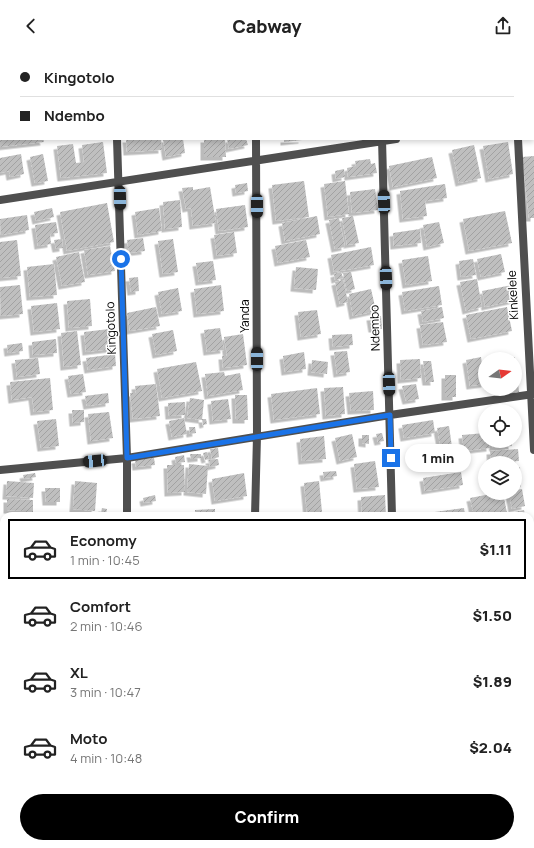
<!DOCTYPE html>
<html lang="en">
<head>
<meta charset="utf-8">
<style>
  :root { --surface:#fff; --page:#f6f6f6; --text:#222; --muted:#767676; --line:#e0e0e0; --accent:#000 }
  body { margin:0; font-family:Manrope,sans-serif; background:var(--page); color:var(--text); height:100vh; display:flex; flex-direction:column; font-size:15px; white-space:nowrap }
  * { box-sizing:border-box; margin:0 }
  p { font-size:13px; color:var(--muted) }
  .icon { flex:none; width:22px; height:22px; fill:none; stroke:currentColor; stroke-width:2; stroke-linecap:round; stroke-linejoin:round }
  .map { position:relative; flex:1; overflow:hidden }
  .details { position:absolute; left:0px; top:460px; width:534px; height:336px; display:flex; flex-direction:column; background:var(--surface); border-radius:12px 12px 0 0; box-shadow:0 2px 6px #0003 }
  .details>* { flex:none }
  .banner { position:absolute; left:0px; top:0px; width:534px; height:88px; box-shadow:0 2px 6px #0003; display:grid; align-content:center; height:88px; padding:0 20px; background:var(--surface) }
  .needle { width:26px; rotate:76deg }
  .controls { position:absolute; left:478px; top:300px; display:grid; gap:8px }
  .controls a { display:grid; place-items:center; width:44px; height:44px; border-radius:50%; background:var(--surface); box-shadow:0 2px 6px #0003; font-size:20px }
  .end { position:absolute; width:18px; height:18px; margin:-9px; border:5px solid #1a73e8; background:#fff; box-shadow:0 0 0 2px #fff }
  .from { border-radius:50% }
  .bubble { position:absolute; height:28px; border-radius:14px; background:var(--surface); box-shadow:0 2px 6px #0003; font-size:13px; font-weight:800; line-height:28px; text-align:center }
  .car { position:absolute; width:12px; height:24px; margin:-12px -6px; border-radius:5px; box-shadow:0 0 3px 1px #0007; background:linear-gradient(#222 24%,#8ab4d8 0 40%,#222 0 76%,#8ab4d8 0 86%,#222 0) }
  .banner b { display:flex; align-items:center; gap:14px; height:38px; font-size:15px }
  .banner b+b { border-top:1px solid var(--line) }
  .banner i { width:10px; height:10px; background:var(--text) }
  ul { padding:7px 0 0; list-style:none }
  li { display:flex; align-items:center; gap:12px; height:60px; margin:0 8px 6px; padding:0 12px; border:2px solid transparent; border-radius:0px }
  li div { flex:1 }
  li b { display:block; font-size:15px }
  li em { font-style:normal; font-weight:800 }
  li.current { border-color:var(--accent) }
  li>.icon { width:36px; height:36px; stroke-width:1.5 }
  .primary-button { display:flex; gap:8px; margin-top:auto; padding:8px 20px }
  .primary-button a { flex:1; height:46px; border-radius:24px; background:var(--accent); color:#fff; font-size:16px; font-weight:800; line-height:46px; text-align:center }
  header { display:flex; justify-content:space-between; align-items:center; height:52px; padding:0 20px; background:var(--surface); font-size:18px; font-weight:800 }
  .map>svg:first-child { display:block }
  .building { fill:url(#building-hatch); filter:url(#shadow) }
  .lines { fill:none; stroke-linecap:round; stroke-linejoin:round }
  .street { stroke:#4f4f4f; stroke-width:8 }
  .route { stroke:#1a73e8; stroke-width:5 }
  .labels { text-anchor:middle; stroke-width:3; stroke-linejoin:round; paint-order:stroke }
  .street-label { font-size:12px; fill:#000; stroke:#fff }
</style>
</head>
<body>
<header><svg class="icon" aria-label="back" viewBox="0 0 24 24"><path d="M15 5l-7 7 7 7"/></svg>Cabway<svg class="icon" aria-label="share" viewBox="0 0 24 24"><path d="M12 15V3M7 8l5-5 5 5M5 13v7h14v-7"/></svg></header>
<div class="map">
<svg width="534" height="796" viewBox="0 0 534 796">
  <defs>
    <pattern id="building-hatch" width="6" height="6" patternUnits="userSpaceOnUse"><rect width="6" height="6" fill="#bfbfbf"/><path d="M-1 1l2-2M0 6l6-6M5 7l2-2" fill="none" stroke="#a2a2a2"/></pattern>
    <filter id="shadow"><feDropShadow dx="-3.5" dy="3.5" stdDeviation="0" flood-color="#0004"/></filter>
  </defs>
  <rect width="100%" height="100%" fill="#fff"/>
  <path class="building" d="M0,87H43L44,90L0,95Z
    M126,87H161L162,98L127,100Z
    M163,87H183L185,101L166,105Z
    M204,87H225L226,105H204Z
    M227,87H246L248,93L229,97Z
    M284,87H302V88L284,90Z
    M103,90L107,121L61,126L57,94L73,92L76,111L84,110L82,93Z
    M508,90L513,122L489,127L483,94Z
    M474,93L481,126L459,131L452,98Z
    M21,102L24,122L10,125L9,119L0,121V106Z
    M43,102L48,129L35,131L30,105Z
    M534,104V166H529L522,105Z
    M432,105L437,126L393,135L389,114Z
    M370,107L371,112L375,111L377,121L348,125L347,116L356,114L355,109Z
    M344,117L345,125L336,127L335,119Z
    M304,129L309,165L276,169L272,133Z
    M345,129L349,162L328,165L324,132Z
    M247,131L248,139L236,141L235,133Z
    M445,132L447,146L425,149L427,164L403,167L400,139Z
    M193,135V138L210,135L216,171L193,174L191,156L186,157L182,136Z
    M375,137L378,158L352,161L350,140Z
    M180,148L182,175L165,177L163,150Z
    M107,151L114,190L67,199L60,160Z
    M245,153L248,175L219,179L216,157Z
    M52,156L54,165L36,169L34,160Z
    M159,156L162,179L138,183L135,160Z
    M505,159L512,191L469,199L463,167Z
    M27,163L29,178L1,183L0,167Z
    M317,164L320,182L285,189L282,171Z
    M353,164L359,191L347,193L342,166Z
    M339,166L345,195L335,197L329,168Z
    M56,170L58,181L50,182L51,192L38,194L35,173Z
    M439,170L444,191L427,195L423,173Z
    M420,177L421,191L394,194L393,181Z
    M234,180L237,201L217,204L214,183Z
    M143,186L145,199L129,201L127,188Z
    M62,187L63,196L56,197L54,188Z
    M173,187L178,220L163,222L158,189Z
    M17,188L21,224L0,226V190Z
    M306,188L310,205L278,211L275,194Z
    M110,194L115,219L88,223L84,198Z
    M371,195L374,213L334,220L331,203Z
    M79,200L85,230L62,234L56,205Z
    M501,202L505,220L481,225L477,207Z
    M428,204L432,229L406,233L402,208Z
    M473,207L476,223L461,225L459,209Z
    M213,209L216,228L199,230L196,211Z
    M54,212L57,243L30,245L27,215Z
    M296,215L318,217L316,238L294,236Z
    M341,220L343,226L335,228L334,222Z
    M351,220L355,237L347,239L343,221Z
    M138,225L139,239L131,240L129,226Z
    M477,227L482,255L466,259L460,230Z
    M343,228L348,250L340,252L335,230Z
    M20,233L23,262L1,264L0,235Z
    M221,233L224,259L197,262L194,237Z
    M512,233L516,248L485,255L482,239Z
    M439,234L442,253L405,259L402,240Z
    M178,236L182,259L162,262L158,240Z
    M371,237L376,259L353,264L349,242Z
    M90,247L92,274L69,276L67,249Z
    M57,251L60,277L34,280L31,254Z
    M156,255L160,274L130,279L127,261Z
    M442,255L444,266L423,270L421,259Z
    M507,255L512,279L471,287L466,263Z
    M317,258L321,282L301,285L298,260Z
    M381,264L382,277H372L370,265Z
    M443,270L447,290L423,293L420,273Z
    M220,276L224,298L207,300L204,278Z
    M109,277L111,297L86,300L84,280Z
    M173,278L177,299L156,303L152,282Z
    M77,279L81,313L64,315L61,281Z
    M243,282L247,313L223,316L222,304H227L224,285Z
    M352,282L353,293L333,295L332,283Z
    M56,287L57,301L33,303L32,290Z
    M22,291L23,299L8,301L7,293Z
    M347,299L350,320L337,322L334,300Z
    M304,300L306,317L285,320L283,304Z
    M115,302L116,314L88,318L86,306Z
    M481,305L485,332L470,334L466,308Z
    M502,305H515V307H502Z
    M38,306L40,322L17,325L15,308Z
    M420,307L421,326L401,328L400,308Z
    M312,308L328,310L327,322L311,320Z
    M423,309H431L434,330H426Z
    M196,310L202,339L162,346L157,317Z
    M224,320L225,324L240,321L243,338L208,344L205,322Z
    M83,322L86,340L71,342L68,324Z
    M445,323H456V345H445Z
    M50,326L53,358L34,360L32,345L12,348L10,330Z
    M515,329H518L519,340H512V337H515Z
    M156,332L160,364L133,367L130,341H136L135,334Z
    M416,332L419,347L406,349L402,334Z
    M343,335L345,362L326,364L324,336Z
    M317,336L320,362L274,368L271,342Z
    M373,339L374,358L351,359L349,341Z
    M108,341L109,351L87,354L85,344Z
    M235,343H247L248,368H236Z
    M190,346L204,348L202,368L187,366Z
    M228,347L231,367L213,369L211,349Z
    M185,350V363L169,364L168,351Z
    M72,358H84V370L73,371Z
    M109,360L113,386L91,389L88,362Z
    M184,366L187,382L172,385L169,369Z
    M56,367L59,394L41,396L37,369Z
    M202,367H206L207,372L203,373Z
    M433,368L435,381L404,386L402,373Z
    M449,374L452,395L441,397L437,376Z
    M189,375H195L196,381L190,382Z
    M382,381L384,389L378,390L376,382Z
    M485,381V389H489L490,396L464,399L462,383Z
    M352,382L357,405L340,409L335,386Z
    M362,383H369V392L362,391Z
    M324,384L326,407L302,409L300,387Z
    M492,389H512V394L493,396Z
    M218,396L219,405L212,407L210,397Z
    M518,397L519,409L491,411L490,399Z
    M207,400L209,407L205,408L203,401Z
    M190,402H201V406L191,407Z
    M184,403L185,410L176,411L175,405Z
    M154,406L155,413L136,415L135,408Z
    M218,407L219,413L210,415L209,408Z
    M375,409L379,435L357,437L354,412Z
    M189,412L208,414L206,442L187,440Z
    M167,413H184L185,440L168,441Z
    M515,415H520L521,435L515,436Z
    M336,419L337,424L324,426L323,420Z
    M461,420L463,433L425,439L423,426Z
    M35,421L36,425L24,427L23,423Z
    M244,421L247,444L215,449L212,427Z
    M7,429L34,431L33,446L6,444Z
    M75,429L97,431L95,459L73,457Z
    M319,429L322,460L307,462L304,431Z
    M45,436H60V450H46Z
    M522,437L525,454L512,457L509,441H515V438Z
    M496,441H503L507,461L490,464H474L470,446Z
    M155,443L156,449L144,451L143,446Z
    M385,443L386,464H362L361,445Z
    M7,447L33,448V463H26V459L7,458Z
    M102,456L107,457L106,462L101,461Z
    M464,456L465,464H420V462Z
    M215,457V464H195V458Z
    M524,458L525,464H510L509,461Z
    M532,500L533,511L530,512V501Z
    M534,521V528L530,529V522Z
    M534,598V616H530V599Z
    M534,623V642L530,643V624Z
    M530,652H534V673L530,674Z
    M534,682V716L530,717V683Z
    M530,731H534V768H530Z
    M534,771V790H530V772Z
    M534,791V796H516V795Z
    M149,792H179V794L149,796Z
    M422,792H448V796H422Z"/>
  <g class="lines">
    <path class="street" d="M112,0V1
      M252,0V1
      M376,0V1
      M515,0V1
      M533,65H534
      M117,87L127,406V464
      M382,87L392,464
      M518,87L534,398
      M0,148L396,87
      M0,418L127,406L390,363L534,342
      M255,464L257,384L256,87
      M530,586H534
      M0,639H4
      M130,792V796
      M256,792V796
      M399,792V796"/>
  </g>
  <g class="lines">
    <path class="route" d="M121,207L127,406L390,363L391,406"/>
  </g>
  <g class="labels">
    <g class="street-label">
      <text transform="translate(513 243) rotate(-93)" y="4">Kinkelele</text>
      <text transform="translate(245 264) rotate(-90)" y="4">Yanda</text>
      <text transform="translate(111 276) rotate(-92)" y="4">Kingotolo</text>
      <text transform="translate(375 276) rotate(-92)" y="4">Ndembo</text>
    </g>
  </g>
</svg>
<div class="controls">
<a><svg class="needle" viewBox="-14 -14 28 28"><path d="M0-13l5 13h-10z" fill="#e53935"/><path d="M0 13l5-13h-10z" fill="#767676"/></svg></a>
<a><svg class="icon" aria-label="locate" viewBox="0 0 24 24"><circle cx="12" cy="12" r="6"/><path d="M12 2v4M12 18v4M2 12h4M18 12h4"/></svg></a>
<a><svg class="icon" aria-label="layers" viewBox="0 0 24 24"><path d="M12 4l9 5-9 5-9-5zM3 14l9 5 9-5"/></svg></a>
</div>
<i class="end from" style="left:121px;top:207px"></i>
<i class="end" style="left:391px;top:406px"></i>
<div class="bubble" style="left:405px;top:392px;width:66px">1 min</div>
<i class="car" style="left:120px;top:146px;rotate:179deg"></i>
<i class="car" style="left:384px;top:150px;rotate:358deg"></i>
<i class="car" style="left:257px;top:154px;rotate:180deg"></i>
<i class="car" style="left:386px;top:226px;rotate:178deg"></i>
<i class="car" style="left:257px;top:307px;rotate:0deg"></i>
<i class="car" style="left:389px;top:332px;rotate:178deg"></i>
<i class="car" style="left:95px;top:409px;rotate:264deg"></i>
<div class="banner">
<b><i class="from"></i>Kingotolo</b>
<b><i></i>Ndembo</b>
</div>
<section class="details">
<ul>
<li class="current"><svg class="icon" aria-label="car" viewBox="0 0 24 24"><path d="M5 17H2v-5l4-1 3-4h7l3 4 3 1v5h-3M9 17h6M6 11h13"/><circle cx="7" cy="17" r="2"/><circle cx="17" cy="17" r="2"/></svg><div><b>Economy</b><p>1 min · 10:45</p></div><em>$1.11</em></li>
<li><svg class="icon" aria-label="car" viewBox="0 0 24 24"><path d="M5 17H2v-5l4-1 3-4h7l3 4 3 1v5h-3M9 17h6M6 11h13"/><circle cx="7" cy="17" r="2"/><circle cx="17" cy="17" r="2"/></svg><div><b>Comfort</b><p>2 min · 10:46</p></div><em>$1.50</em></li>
<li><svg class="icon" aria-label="car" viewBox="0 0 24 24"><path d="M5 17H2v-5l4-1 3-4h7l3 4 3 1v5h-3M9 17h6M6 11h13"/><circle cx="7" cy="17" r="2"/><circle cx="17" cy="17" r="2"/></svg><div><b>XL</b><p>3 min · 10:47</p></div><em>$1.89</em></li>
<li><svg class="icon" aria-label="car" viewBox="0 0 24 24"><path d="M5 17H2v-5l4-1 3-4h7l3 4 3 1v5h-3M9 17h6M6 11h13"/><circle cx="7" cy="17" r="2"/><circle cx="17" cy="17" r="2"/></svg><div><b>Moto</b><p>4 min · 10:48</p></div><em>$2.04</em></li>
</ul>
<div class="primary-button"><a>Confirm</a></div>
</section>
</div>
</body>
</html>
